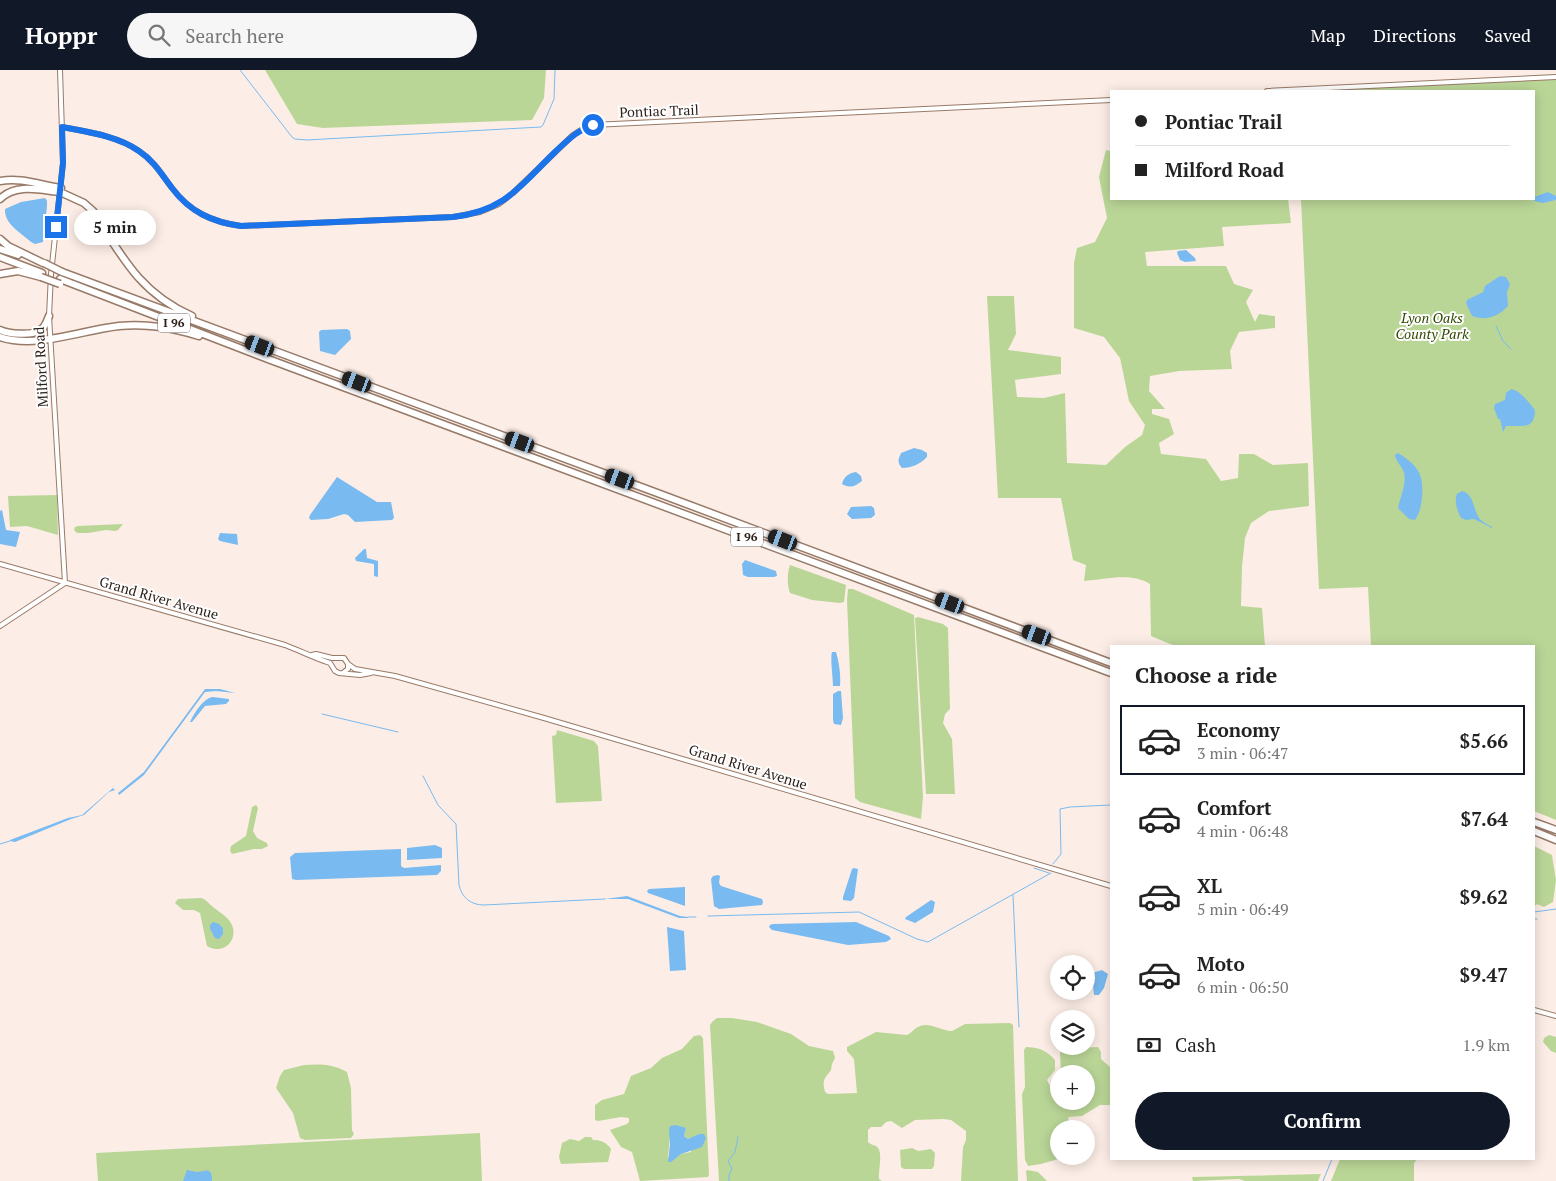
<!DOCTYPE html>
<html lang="en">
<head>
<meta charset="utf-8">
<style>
  :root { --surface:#fff; --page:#f6f6f6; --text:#222; --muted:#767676; --line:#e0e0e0; --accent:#111827 }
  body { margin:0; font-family:"PT Serif",serif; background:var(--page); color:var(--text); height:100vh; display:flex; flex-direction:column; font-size:19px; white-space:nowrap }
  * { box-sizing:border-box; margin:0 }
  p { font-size:16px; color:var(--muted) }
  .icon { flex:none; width:28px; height:28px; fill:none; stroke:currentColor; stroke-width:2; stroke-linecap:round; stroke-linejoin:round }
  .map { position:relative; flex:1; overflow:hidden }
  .drawer { position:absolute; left:1110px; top:575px; width:425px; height:515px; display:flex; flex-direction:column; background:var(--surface); border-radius:0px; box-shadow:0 2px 12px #0003 }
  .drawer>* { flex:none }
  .banner { position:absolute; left:1110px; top:20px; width:425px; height:110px; border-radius:0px; box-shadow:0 2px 12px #0003; display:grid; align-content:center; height:110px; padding:0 25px; background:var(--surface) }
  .tools { position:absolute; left:1050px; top:885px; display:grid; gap:10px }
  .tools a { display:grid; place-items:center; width:45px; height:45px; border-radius:50%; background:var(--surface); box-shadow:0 2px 12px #0003; font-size:25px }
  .end { position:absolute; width:22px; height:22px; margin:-11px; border:6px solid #1a73e8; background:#fff; box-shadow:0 0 0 2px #fff }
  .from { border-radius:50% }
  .bubble { position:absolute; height:35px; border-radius:18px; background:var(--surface); box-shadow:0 2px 12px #0003; font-size:16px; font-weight:700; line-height:35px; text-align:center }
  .car { position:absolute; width:15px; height:30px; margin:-15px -8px; border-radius:6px; box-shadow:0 0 4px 1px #0007; background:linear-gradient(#222 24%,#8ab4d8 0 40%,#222 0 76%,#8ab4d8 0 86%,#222 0) }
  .banner b { display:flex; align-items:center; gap:18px; height:48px; font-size:19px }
  .banner b+b { border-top:1px solid var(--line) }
  .banner i { width:12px; height:12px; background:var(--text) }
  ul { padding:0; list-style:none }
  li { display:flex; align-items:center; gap:15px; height:70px; margin:0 10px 8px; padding:0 15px; border:2px solid transparent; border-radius:0px }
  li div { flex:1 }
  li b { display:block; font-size:19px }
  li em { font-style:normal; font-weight:700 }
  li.current { border-color:var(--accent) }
  li>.icon { width:45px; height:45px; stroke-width:1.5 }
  h2 { padding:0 25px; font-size:22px; line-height:60px }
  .pay { display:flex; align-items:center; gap:12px; height:55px; padding:0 25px; font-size:19px }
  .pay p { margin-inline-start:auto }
  .primary-button { display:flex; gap:10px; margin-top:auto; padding:10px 25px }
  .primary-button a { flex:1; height:58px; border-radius:30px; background:var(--accent); color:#fff; font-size:20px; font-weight:700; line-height:58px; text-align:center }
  header { display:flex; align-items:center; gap:30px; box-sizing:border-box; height:70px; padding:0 25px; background:var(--accent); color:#fff }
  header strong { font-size:24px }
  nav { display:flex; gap:28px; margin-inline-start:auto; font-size:18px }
  .search { width:350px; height:45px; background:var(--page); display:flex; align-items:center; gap:12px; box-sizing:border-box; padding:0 18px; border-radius:28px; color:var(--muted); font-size:19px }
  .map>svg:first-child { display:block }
  .green { fill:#bad697; fill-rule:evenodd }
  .water { fill:#79baf1 }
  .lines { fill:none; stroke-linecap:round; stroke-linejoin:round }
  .stream { stroke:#79baf1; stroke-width:1 }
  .secondary-casing { stroke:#987a68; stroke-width:6 }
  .highway-casing { stroke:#987a68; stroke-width:9 }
  .secondary { stroke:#fff; stroke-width:4 }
  .highway { stroke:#fff; stroke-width:6 }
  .highway-bridge-casing { stroke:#987a68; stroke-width:9; stroke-linecap:butt }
  .highway-bridge { stroke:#fff; stroke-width:6 }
  .route { stroke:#1a73e8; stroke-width:6 }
  .labels { text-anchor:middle; stroke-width:4; stroke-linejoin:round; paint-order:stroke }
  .shield { fill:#fefefe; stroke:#6c635e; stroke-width:1 }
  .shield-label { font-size:12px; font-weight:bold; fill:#2d211a }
  .street-label { font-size:14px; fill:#2d211a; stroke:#fefefe }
  .park-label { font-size:14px; font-style:italic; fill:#314801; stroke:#fefefe }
</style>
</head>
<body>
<header>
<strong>Hoppr</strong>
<div class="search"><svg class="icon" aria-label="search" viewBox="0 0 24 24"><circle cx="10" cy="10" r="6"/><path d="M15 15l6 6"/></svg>Search here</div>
<nav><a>Map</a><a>Directions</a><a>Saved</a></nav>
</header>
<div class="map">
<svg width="1556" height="1111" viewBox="0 0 1556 1111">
  <rect width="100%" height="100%" fill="#fceee6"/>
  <path class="green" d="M265,0H546L544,28L532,50L323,58L297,54Z
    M1556,8V750L1534,741V576H1371L1368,517L1319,519L1301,129H1534V21H1296Z
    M1106,80L1111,81V129H1288L1291,153L1222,157L1224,176L1145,182L1147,196H1226L1234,214L1253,220L1246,232L1255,252L1259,244L1275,246V258L1239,262L1230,281L1232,299L1179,301L1150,306L1149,321L1165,339H1152V344L1169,349L1174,364L1159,373L1161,384L1206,389L1221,411L1238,408L1239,384H1254L1273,395L1308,393L1309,436L1269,441L1251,453L1245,468L1242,497L1241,536L1262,538L1265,576H1175L1151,566L1150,514C1132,502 1105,509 1084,511L1086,495L1073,490L1061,428H998L987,226H1014L1016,264L1008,280L1061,287V304L1015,310L1017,327L1044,328L1065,323L1067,393L1106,395L1125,377L1142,365L1145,355L1129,331L1120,288L1104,267L1074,258V193L1077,178L1095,172L1107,148L1099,107Z
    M57,425L58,465L27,456L10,457L8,426Z
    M123,454L118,460L115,461L106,460L88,463H77L74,460L75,457L78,456Z
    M790,495L846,515L844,532L840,533L812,530L790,523C787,515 787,503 790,495Z
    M848,519H853L914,545L923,727L921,749L860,732L855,728L847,530Z
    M918,547L943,554L948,558L950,639L945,644L943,653L952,669L955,724H926L915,548Z
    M557,660L594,671L598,676L602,731L556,733L552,666L556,665Z
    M256,735L258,738L253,761L257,768L267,773L268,776L262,779H254L232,784L230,781L231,776L246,766L252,737Z
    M1534,776L1552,785L1556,810L1553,832L1544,837L1537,834L1534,837Z
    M201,828C207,830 208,833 213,837C219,842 226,845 231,853C240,870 223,886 207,876L200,843L194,840H183L175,833L178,829Z
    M717,948H732L757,952L791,964L809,976L833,981L835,988L832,994L831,1000C824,1010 822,1009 825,1022L828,1024L857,1023L854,989L847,981V977L876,962L907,965C912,963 914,958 920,956C931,952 941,961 952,961L965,954L1010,953L1013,955L1018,1111H961L963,1077L966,1070V1061L951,1050L943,1049L915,1050L902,1058L891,1051L886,1052L881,1057H871L868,1060V1072C870,1074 873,1075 876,1076C884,1081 878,1100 879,1109L882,1111H719L710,955L713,951Z
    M700,965L703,968L709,1105L708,1107L640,1111L632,1082L621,1077L610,1060L627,1054L629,1052V1048L621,1047L598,1051L595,1050V1035L602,1030L624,1024L631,1006L651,998L662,988L682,979L694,966ZM686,1058L684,1066L688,1069L694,1067L691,1082L681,1084L675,1088L668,1087L670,1066Z
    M1549,965L1556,967V983L1551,981L1543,972L1544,968Z
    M1026,977C1038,977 1046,980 1055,990V1000L1047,1010L1051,1018L1057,1019L1059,1031H1086V1004H1061L1060,983L1062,979L1098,977L1101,982V989L1111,998V1035H1100L1082,1046L1069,1047L1068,1049L1073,1056L1070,1059H1059V1086H1063L1062,1088L1041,1094L1028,1096L1025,1090L1022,1024L1025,1017L1024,980Z
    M304,995C320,994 333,994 347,1002L351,1018L352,1060L354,1064L351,1068L305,1070L300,1068L293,1043L276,1018L280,1006L284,1000Z
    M480,1063L482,1111H98L96,1083Z
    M585,1067H591L593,1070C601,1070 606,1072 611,1079L608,1092L561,1094L559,1087L562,1073L570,1069L579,1071Z
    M912,1078L918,1081L931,1079L935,1083L934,1096L932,1099H904L901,1097L900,1080Z
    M1340,1089H1417L1414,1093V1111H1331Z
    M1028,1100L1038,1102L1047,1111H1027L1026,1101Z
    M1321,1104L1318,1111H1245L1239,1109L1193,1111L1192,1107Z"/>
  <path class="water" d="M1548,122L1556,126V130L1543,133L1534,131V127Z
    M45,128L47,131V136L43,172L35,174L31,172C21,163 4,154 5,139L21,132Z
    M1186,180L1195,188L1196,191L1185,192L1180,190L1177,183L1178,181Z
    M1500,206L1506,207L1510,214L1507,222L1508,236C1498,247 1486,251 1472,246L1466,233L1467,230L1483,222L1485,216Z
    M347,259L350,261L351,269L335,285L320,281L319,262L321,260Z
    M1511,319C1520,320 1529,333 1535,340C1535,361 1521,355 1506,356L1503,362L1500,349H1498L1494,338L1495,334L1505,330L1506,323Z
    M914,378L922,380L927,383V387C920,394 912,398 902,398C897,392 898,390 901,383Z
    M1398,383C1418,396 1424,403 1422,428C1421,436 1420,443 1415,450L1409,449L1398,438C1400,428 1407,413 1404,403C1402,396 1396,392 1395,385Z
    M856,402L861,406L862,411C855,416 851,419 842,414C844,406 849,403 856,402Z
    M337,407L377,432H391L394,448L392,450L355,452L348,445L344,444L328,449L311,450L309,448L310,445Z
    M1462,421C1474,424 1473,439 1479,448C1482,452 1487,454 1492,457V466V459L1490,457L1474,449L1466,450L1461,448C1457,440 1454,432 1457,424Z
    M871,436L874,438L875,445L871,448L852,449L847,444L851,437Z
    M2,440L6,460L20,462L16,477L0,474V441Z
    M220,463L237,464L238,475L220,471L218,469Z
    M364,479H366L367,488L378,491V507L374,506V494L356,491L355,488Z
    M745,490L773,500L776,501L777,506L774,507H748L743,505L742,494Z
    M832,582H836C839,592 841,605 840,616H833C833,607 830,589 832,582Z
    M205,619H220L235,623L216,621L205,622L144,705L119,725L118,723L144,702Z
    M838,621H841L843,648L841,655L834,654L833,650V624Z
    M213,627L229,629V631L226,634L205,636L192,652H190C194,644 203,628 213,627Z
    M113,718L115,720L109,722L84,745L71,749L15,772L10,771V770L68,748L82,745Z
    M435,775L442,778V788L407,790V778Z
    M401,779V796L404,798L441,795V801L437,805L296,810L292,809L290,787L295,783Z
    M854,798L858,799L854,828L851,831L843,830V827L852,799Z
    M718,805L720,806L719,813L721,816L762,829L763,832L762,835L719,839L714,836L711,809L713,806Z
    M685,817V836L648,823L647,821L649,819Z
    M627,826L680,846L688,847V848H679L628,829H605Z
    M931,830L935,832L933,842L915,853L905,849L906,847Z
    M213,852L219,854L223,858V864L219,869L215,868L210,859V855Z
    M856,852L889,866L891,869L886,872L848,875L772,860L769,857L770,855L773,854Z
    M667,857L684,861L686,900L670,901Z
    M1102,900L1108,904L1104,918L1099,925H1094L1092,903Z
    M676,1055L686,1058L684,1066L688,1069L699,1064H704L706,1068L702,1077L681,1084L671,1092H668L670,1074L669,1061L670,1056Z
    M187,1100C188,1100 196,1102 197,1102C206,1101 212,1096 212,1111H183Z"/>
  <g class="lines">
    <path class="stream" d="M240,0L292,67L295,69L307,70L541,57L543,55L554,29L555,0
      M1496,256L1503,271L1511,279
      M322,644L398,662
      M423,706L438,735L456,754L459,815C462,828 471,835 484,835L605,829
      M0,774L10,771
      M1053,794L1061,784L1060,739L1070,737L1111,735
      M1034,798L1049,803
      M1013,825L1019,957
      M1534,842L1556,839
      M708,846L859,842L917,869L928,872L1051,803
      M688,847H696
      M1534,849H1537
      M729,1111V1105L732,1099L728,1091L735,1082L738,1067
      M1323,1111L1332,1089"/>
    <g class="secondary-casing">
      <path id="secondary" d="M60,0L63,93L51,204L49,246L65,513
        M1267,21L1556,7
        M62,57C88,62 118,66 139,81C154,91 162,105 172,118C190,142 212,152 241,156L453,147L480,142L499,134L513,123L573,65L581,60L593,55L1111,30
        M0,494L285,575C301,581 314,588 330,593L335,601L339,603L360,605L371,603
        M0,556L65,513
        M312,585L316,584L332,588H344L348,594V599L344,602
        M348,594L355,599L395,606L544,648L1111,816
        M1534,940L1556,946"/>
    </g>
    <g class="highway-casing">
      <path id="highway" d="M0,111C21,107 40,115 61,118
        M60,122L84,133L93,141C122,187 140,223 192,246
        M0,129C16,113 40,120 60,122
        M0,169L8,176L43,193
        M0,179L18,185
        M0,187L42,203
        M62,202L652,421L1111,593
        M0,204L18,201L41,207
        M60,209L268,289L1111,603
        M0,260C9,264 32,266 40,260C45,258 47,251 49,246
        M0,267C36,279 82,260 119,256C147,253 172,258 199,266
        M1534,752L1556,760
        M1534,761L1556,770"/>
    </g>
    <use href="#secondary" class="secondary"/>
    <use href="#highway" class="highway"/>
    <g class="highway-bridge-casing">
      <path id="highway-bridge" d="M44,193L62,202
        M41,207L60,214"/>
    </g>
    <use href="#highway-bridge" class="highway-bridge"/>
  </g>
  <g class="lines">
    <path class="route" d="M56,157L63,93L62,57C88,62 118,66 139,81C154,91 162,105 172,118C190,142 212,152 241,156L453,147C505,141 520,116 555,82C567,71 577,60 593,55"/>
  </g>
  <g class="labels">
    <g class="shield">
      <rect x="158" y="243.5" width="32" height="19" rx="4"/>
      <rect x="731" y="457.5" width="32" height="19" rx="4"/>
    </g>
    <g class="shield-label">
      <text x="174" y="257">I 96</text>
      <text x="747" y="471">I 96</text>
    </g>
    <g class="street-label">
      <text transform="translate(659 41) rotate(-2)" y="5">Pontiac Trail</text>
      <text transform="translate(41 297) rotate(-93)" y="5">Milford Road</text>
      <text transform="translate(159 528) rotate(16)" y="5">Grand River Avenue</text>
      <text transform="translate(748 697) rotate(17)" y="5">Grand River Avenue</text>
    </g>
    <g class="park-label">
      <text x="1432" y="253">Lyon Oaks<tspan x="1432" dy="16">County Park</tspan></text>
    </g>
  </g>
</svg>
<div class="tools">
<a><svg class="icon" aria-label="locate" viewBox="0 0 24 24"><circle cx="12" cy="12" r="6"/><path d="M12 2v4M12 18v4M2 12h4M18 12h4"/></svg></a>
<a><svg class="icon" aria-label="layers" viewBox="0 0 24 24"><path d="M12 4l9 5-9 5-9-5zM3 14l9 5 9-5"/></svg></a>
<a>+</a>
<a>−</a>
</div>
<i class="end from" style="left:593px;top:55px"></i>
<i class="end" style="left:56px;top:157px"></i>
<div class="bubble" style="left:74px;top:140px;width:82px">5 min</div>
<i class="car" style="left:260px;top:276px;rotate:291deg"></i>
<i class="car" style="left:357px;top:312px;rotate:291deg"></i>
<i class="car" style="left:520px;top:372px;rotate:290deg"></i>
<i class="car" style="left:620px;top:409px;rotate:290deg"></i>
<i class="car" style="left:783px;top:470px;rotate:291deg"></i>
<i class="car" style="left:950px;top:533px;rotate:291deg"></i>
<i class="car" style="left:1037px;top:565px;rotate:290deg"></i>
<div class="banner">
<b><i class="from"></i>Pontiac Trail</b>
<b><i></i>Milford Road</b>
</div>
<section class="drawer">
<h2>Choose a ride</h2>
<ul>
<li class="current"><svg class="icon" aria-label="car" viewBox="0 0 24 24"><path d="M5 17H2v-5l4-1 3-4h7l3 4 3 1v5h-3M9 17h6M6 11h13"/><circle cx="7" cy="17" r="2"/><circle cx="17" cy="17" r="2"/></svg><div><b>Economy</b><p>3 min · 06:47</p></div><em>$5.66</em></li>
<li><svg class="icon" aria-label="car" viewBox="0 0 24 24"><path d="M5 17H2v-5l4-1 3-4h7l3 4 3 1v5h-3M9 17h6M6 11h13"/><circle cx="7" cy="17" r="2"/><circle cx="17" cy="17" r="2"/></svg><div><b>Comfort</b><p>4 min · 06:48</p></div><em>$7.64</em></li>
<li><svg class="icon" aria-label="car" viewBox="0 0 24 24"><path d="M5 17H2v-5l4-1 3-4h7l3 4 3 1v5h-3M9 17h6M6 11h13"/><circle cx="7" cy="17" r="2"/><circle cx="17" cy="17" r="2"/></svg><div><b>XL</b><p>5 min · 06:49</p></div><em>$9.62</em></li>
<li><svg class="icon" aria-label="car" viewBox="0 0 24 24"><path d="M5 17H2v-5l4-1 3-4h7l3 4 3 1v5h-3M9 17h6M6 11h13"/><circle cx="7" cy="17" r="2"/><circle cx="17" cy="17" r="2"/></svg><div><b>Moto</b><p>6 min · 06:50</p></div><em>$9.47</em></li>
</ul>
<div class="pay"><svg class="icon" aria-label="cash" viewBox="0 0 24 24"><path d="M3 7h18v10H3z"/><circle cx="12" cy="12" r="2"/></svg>Cash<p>1.9 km</p></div>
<div class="primary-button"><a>Confirm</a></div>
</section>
</div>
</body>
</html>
